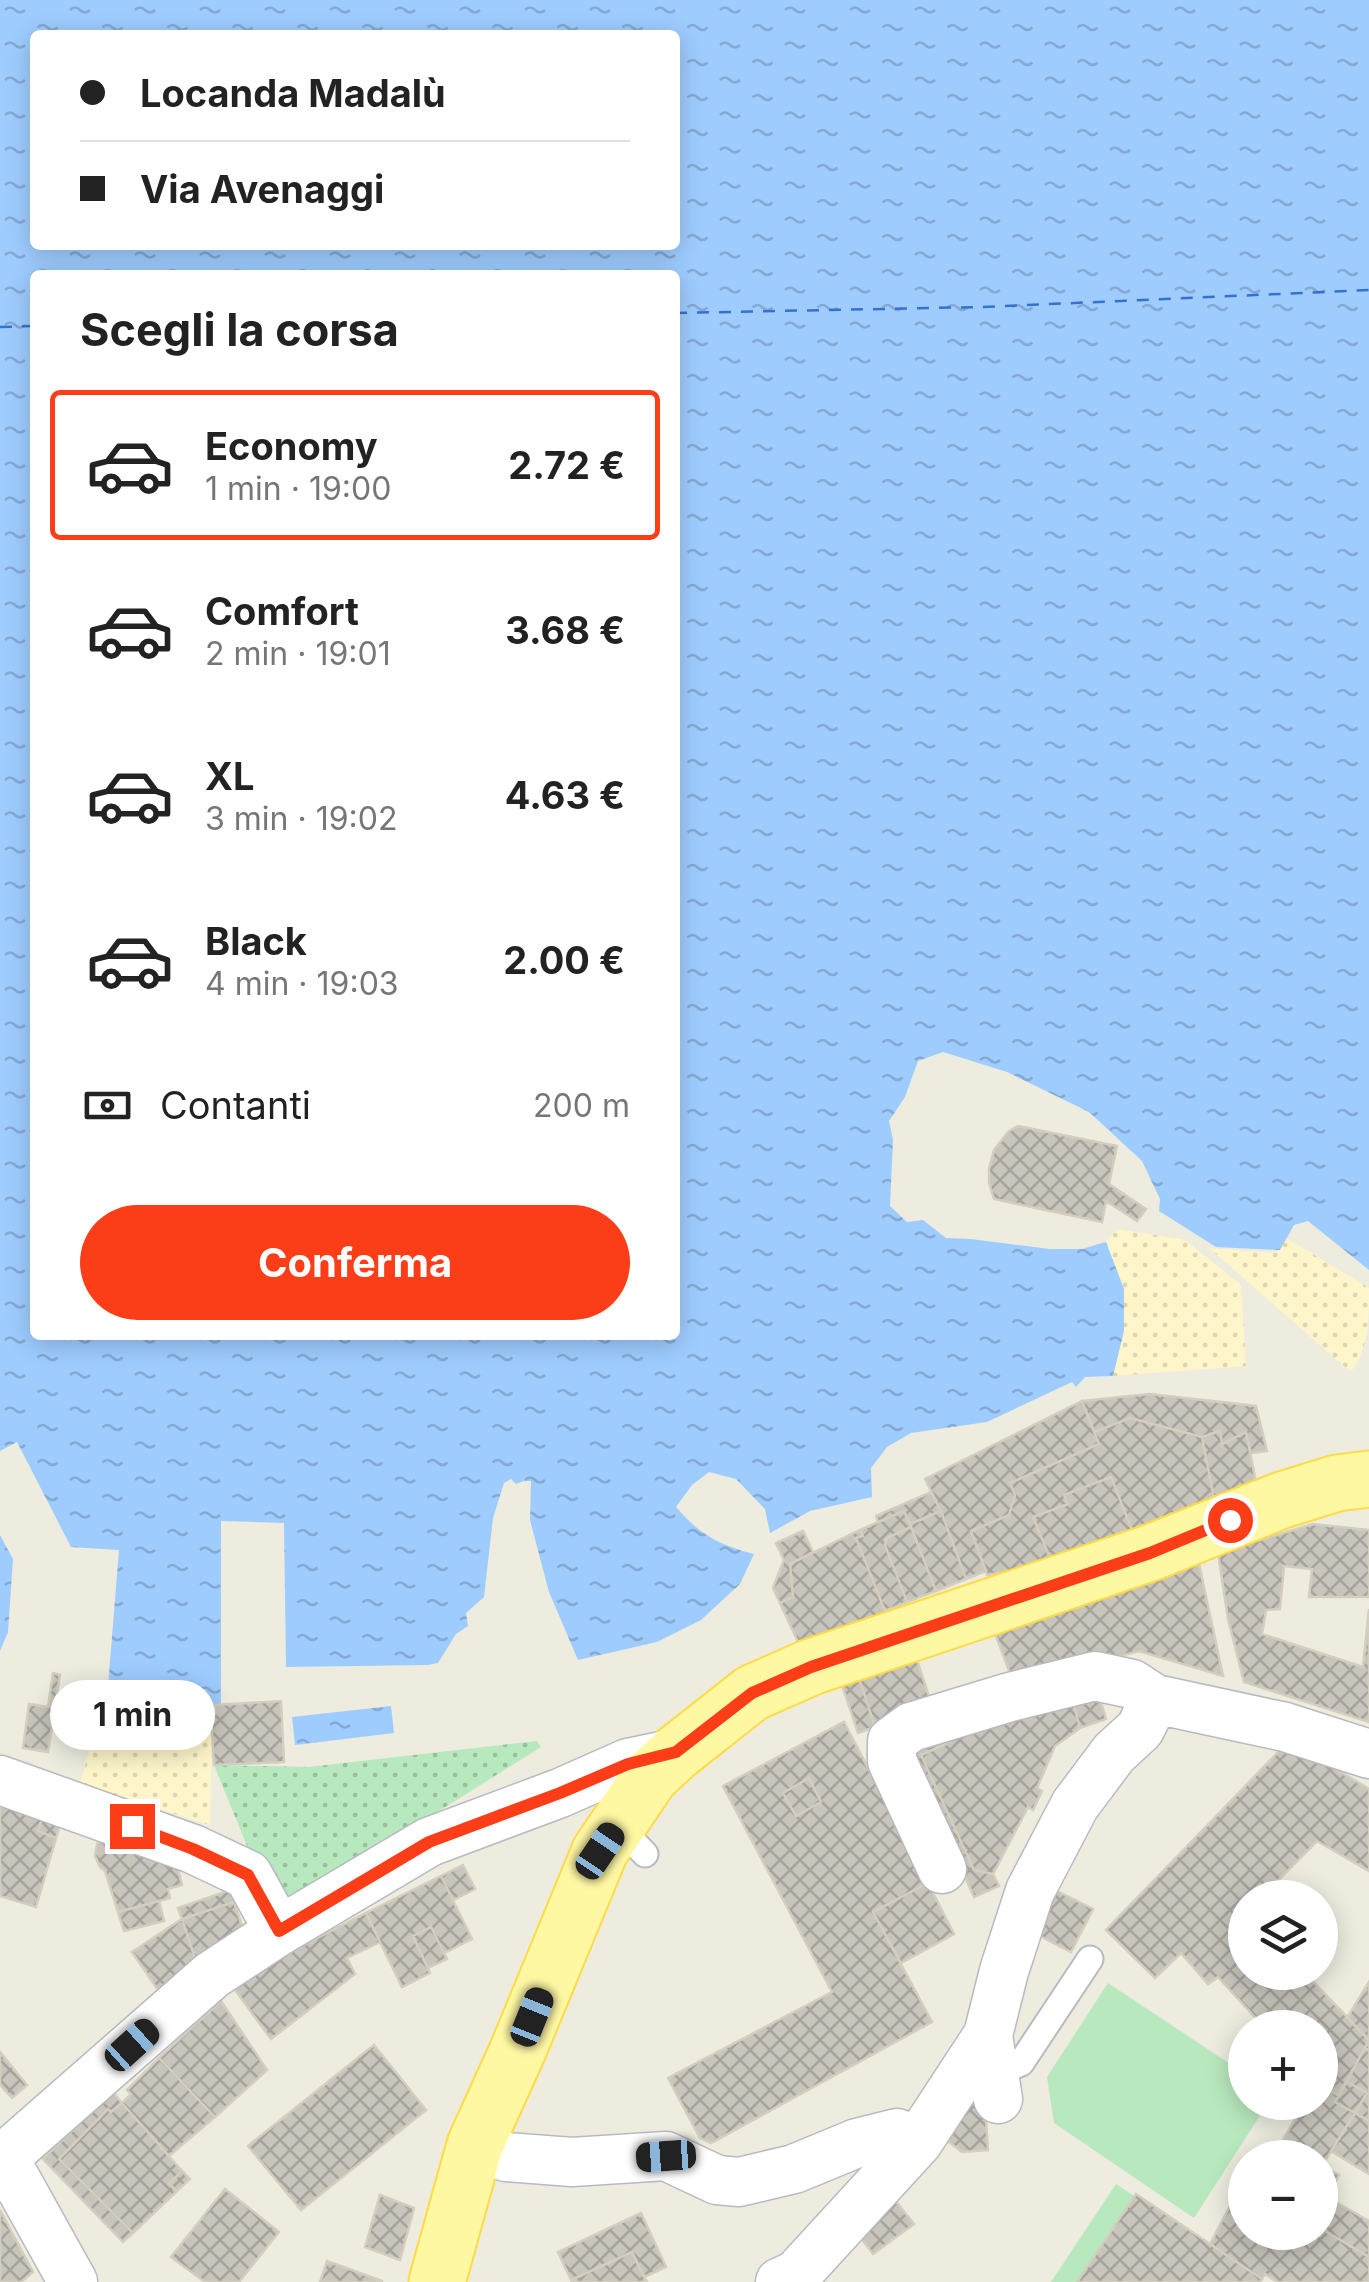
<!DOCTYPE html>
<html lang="it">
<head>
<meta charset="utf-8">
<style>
  :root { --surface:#fff; --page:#f2f2f2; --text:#222; --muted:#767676; --line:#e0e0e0; --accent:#fb3d18 }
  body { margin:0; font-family:Inter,sans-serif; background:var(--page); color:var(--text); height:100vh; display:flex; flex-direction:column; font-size:38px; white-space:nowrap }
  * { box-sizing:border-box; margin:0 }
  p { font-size:32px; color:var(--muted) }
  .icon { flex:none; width:55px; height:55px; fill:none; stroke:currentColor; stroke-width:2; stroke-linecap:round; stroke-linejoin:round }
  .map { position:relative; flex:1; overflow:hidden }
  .side { position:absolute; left:30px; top:270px; width:650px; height:1070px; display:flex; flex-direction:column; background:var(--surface); border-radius:10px; box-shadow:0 5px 25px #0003 }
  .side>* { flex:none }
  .top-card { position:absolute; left:30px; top:30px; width:650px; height:220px; border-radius:10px; box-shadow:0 5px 25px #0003; display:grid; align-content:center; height:220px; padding:0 50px; background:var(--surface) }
  .buttons { position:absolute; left:1228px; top:1880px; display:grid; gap:20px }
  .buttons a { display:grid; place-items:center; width:110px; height:110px; border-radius:50%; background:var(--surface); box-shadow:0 5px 25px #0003; font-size:50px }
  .end { position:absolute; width:45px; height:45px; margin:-22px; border:12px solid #fb3d18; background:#fff; box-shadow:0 0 0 5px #fff }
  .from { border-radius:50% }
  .bubble { position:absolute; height:70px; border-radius:35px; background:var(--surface); box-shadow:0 5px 25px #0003; font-size:32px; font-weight:700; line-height:70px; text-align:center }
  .car { position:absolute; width:30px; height:60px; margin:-30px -15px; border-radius:12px; box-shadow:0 0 8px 2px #0007; background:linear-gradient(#222 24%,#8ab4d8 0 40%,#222 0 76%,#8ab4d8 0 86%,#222 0) }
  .top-card b { display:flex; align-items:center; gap:35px; height:95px; font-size:38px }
  .top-card b+b { border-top:2px solid var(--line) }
  .top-card i { width:25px; height:25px; background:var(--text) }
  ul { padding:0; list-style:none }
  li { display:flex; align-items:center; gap:30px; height:150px; margin:0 20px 15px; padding:0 30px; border:5px solid transparent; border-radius:10px }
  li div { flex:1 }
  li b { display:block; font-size:38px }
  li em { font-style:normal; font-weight:700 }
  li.current { border-color:var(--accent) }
  li>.icon { width:90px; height:90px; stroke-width:1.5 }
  h2 { padding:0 50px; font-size:45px; line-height:120px }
  .pay { display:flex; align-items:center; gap:25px; height:110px; padding:0 50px; font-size:38px }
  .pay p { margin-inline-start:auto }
  .primary-button { display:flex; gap:20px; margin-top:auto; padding:20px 50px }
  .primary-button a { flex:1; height:115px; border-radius:60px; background:var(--accent); color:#fff; font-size:40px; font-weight:700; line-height:115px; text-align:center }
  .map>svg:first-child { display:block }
  .grass { fill:url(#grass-dots) }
  .sand { fill:url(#sand-dots) }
  .pitch { fill:#b8e8bd }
  .water { fill:url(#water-ripples); fill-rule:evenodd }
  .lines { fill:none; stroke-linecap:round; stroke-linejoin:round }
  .ferry { stroke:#3572ce; stroke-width:2.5; stroke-dasharray:12 10; stroke-linecap:butt }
  .building { fill:url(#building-cross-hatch); stroke:#d3cebd; stroke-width:2.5 }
  .lane-casing { stroke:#b8bac0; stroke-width:29 }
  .street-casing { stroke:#b8bac0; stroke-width:51 }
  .primary-casing { stroke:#ffdb47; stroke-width:59 }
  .lane { stroke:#fff; stroke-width:25 }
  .street { stroke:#fff; stroke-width:48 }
  .primary { stroke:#fff8a3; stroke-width:55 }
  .route { stroke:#fb3d18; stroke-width:12 }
</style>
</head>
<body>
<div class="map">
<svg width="1369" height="2282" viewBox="0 0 1369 2282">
  <defs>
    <pattern id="grass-dots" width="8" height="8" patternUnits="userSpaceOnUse" patternTransform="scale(2.5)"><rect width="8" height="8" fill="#b8e8bd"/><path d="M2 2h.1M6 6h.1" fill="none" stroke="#98bf9d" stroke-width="1.8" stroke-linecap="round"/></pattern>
    <pattern id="sand-dots" width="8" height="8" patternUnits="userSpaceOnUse" patternTransform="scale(2.5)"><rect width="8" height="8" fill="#fef6ca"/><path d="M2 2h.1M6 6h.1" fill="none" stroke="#dcd5b0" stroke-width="1.8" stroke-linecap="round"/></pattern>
    <pattern id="water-ripples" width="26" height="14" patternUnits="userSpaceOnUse" patternTransform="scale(2.5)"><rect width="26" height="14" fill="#9eccff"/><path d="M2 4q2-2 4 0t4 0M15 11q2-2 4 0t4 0" fill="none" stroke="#84a9d2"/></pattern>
    <pattern id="building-cross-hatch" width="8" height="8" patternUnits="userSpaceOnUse" patternTransform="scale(2.5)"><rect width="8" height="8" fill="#c8c5bc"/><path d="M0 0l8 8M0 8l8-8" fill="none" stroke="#a5a39c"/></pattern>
  </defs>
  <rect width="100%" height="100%" fill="#edecdf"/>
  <path class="grass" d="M537,1741L541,1747L302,1897L282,1895L254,1863L214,1765L309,1767Z"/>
  <path class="sand" d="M1117,1229L1185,1240L1241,1285L1246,1366L1113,1376L1124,1331V1289L1106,1242Z
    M1286,1238L1369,1288C1369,1323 1369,1346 1351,1372L1209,1248L1277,1253Z
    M106,1711L212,1717L210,1825L80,1784L92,1740Z"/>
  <path class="pitch" d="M1108,1983L1245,2074V2102L1268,2103L1194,2218L1054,2123L1047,2077Z
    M1116,2184L1263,2282H1051Z"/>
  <path class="water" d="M0,0H1369V1270L1308,1221L1294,1225L1280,1250L1216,1247L1159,1211L1160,1199L1142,1161L1089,1112L1007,1072L943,1052L918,1061L905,1097L889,1121L893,1140L890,1206L907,1222L923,1220L946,1238L971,1239L1050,1249H1082L1106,1242L1124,1289V1331L1113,1376L1085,1377L1076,1387L1072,1382L987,1422L911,1433L887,1447L871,1468L872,1497L810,1511L770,1533L765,1509L736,1479L709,1472L692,1485L676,1507C699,1534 719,1545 754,1554L740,1584L701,1620L657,1642L578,1660L549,1592L530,1520L531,1481H524L516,1484L511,1479L504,1483L493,1518L484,1597L466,1613L468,1626L456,1634L438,1663L428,1665L286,1667L284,1523L221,1521V1717L106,1711L119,1550L71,1547L17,1442L0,1451ZM35,35H675V245H35ZM35,275H675V1335H35Z
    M0,1535L13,1559L8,1632L0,1651Z
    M391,1706L394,1733L295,1745L292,1717Z"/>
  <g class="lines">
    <path class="ferry" d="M675,313L983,307L1369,290
      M0,327L35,326"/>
  </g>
  <path class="building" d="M1018,1126L1117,1146L1109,1184L1146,1209L1137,1221L1106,1201L1102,1222L994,1199L989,1183V1169L994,1150L1009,1131Z
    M1149,1394L1256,1406L1267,1451L1251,1453L1246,1432L1222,1444L1220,1431L1202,1437L1130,1418L1094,1432L1082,1401Z
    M1082,1401L1099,1444L1010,1483L1015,1495L1009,1515L971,1531L986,1571L966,1579L941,1511L925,1479Z
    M1130,1418L1202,1437L1214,1499L1133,1532L1111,1477L1064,1495L1068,1504L1033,1517L1053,1565L987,1575L971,1531L1009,1515L1015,1495L1010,1483L1099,1444L1094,1432Z
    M1220,1431L1222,1444L1246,1432L1256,1482L1214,1499L1202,1437Z
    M1111,1477L1133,1532L1053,1565L1033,1517L1068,1504L1064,1495Z
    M931,1492L941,1511L910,1524L904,1511L878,1522L876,1516Z
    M904,1511L911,1527L887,1538L885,1545L907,1602L885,1611L856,1538L863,1536L860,1530Z
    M941,1511L966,1579L936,1591L910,1524Z
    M1313,1524L1369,1530V1597H1309L1312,1569L1284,1566L1280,1609L1266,1610L1262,1634L1363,1667L1369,1609V1722L1244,1682L1228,1619L1218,1553Z
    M911,1527L936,1591L907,1602L885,1545L887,1538Z
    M860,1530L863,1536L856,1538L887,1616L799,1644L780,1603L793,1597L790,1564Z
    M803,1531L813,1552L790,1564L793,1597L780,1603L773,1588L784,1560L776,1543Z
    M1198,1559L1223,1676L1139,1651L1014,1684L992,1625Z
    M917,1660L933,1709L875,1727L859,1678Z
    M53,1673L60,1675L48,1752L23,1748L29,1704L48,1707Z
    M859,1678L875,1727L858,1733L840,1679Z
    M1097,1689L1106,1719L1080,1728L1073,1702L944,1739L946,1744L921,1755L974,1870L993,1874L999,1886L974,1897L912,1757L916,1747Z
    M281,1701L284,1762L214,1765L211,1714H215V1705Z
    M1073,1702L1080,1728L1055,1746L1037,1788L1042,1791L1033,1810L1028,1807L993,1874L974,1870L921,1755L946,1744L944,1739Z
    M844,1722L928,1883L873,1912L932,2022L711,2143L700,2138L668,2078L832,1992L723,1786Z
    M1296,1745L1369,1789V1871L1317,1841L1261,1898H1245V1972H1304L1369,2040L1339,2096L1320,2084V2028H1265L1218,1977L1208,1984L1181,1953L1155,1978L1106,1930L1283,1747Z
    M809,1778L821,1802L796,1816L783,1793Z
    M0,1804L43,1817L38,1831L56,1838L36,1907L0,1896Z
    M43,1817L62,1818L56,1838L38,1831Z
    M101,1839L174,1853L182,1885L168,1889L170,1898L118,1912L105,1871L100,1867L95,1856L97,1844Z
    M463,1865L475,1889L453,1900L441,1876Z
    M441,1876L472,1939L444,1953L431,1927L413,1936L430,1973L402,1987L366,1913Z
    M928,1883L954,1934L901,1963L873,1912Z
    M230,1890L234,1902L182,1919L178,1908Z
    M1055,1890L1093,1909L1071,1952L1036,1934Z
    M159,1901L164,1921L124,1931L118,1912Z
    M234,1902L244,1932L195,1958L182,1919Z
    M366,1913L380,1942L347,1958L355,1974L271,2039L230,1983Z
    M182,1919L195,1958L158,1990L132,1952Z
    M431,1927L447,1959L428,1968L413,1936Z
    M1369,1982V2051L1365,2048L1369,2040L1347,2018Z
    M221,2001L267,2070L215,2117L159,2058Z
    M374,2045L426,2110L301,2210L248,2146Z
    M1365,2048L1369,2051V2121L1355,2113L1367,2093L1346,2081Z
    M0,2052L27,2085L12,2098L0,2085Z
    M159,2058L215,2117L169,2156L122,2103L131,2094L127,2090Z
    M1346,2081L1367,2093L1355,2113L1335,2102Z
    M1320,2084L1339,2096L1335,2102L1355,2113L1320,2169V2158H1272L1305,2102H1320Z
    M112,2091L122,2103L111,2112L108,2109L59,2159L133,2233L123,2242L43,2159Z
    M963,2102L985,2105L988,2150L962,2152L940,2135Z
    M122,2103L182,2171L169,2184L177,2191L133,2233L59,2159L108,2109L111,2112Z
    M1355,2113L1369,2121V2174L1331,2151Z
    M1322,2166L1339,2175L1327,2197L1320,2193V2169Z
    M182,2171L190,2179L177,2191L169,2184Z
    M1244,2179L1245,2232H1320V2228L1369,2257V2282H1277L1265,2274L1262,2279L1210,2244Z
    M225,2189L279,2232L239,2282H205L171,2257Z
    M1320,2193L1369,2221V2257L1320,2228Z
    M1136,2194L1262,2279L1260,2282H1077Z
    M380,2195L414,2208L400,2260L365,2247Z
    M891,2195L914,2224L873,2254L851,2225Z
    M0,2210L33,2272L21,2282H0Z
    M641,2213L666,2267L644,2277L632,2252L571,2280L558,2252Z
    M632,2252L647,2282H572L571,2280Z
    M327,2261L382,2281V2282H320Z"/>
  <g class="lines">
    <g class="lane-casing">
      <path id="lane" d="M617,1825L645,1854
        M993,2066L1009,2068L1021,2063L1090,1959"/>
    </g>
    <g class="street-casing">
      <path id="street" d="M0,1780L193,1849L248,1875L279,1931
        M942,1869L892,1761V1741L911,1727L1010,1697L1095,1676L1132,1684L1155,1699
        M988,2035L998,2099
        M475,2145L506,2157L572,2162L666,2156L717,2180L739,2182L794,2169L857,2143L897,2133L918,2142
        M4,2158L73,2282
        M0,2161L212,1975L279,1931L429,1842L560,1793L628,1763L676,1753
        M780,2282L796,2275L918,2142L988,2035L1004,1971L1030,1891L1075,1805L1114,1753L1140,1729L1155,1699L1285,1727L1369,1754"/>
    </g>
    <g class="primary-casing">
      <path id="primary" d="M437,2282L475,2145L518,2050L600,1851L651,1776L676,1753L752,1693L811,1667L1150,1553L1282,1500L1337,1483L1369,1479"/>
    </g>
    <use href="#lane" class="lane"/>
    <use href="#street" class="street"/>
    <use href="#primary" class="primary"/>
  </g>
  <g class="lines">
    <path class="route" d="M132,1826L193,1849L248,1875L279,1931L429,1842L560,1793L628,1764L676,1752L752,1693L811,1667L1150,1553L1230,1520"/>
  </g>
</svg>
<div class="buttons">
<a><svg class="icon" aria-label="layers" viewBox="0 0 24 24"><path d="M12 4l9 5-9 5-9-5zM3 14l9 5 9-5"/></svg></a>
<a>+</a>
<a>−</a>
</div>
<i class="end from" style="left:1230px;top:1520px"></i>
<i class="end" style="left:132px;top:1826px"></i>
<div class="bubble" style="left:50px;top:1680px;width:165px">1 min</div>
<i class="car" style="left:600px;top:1851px;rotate:34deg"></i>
<i class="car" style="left:532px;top:2017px;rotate:22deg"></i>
<i class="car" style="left:132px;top:2045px;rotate:48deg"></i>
<i class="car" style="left:666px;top:2156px;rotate:266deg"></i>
<div class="top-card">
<b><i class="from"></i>Locanda Madalù</b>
<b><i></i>Via Avenaggi</b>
</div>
<section class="side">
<h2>Scegli la corsa</h2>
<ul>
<li class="current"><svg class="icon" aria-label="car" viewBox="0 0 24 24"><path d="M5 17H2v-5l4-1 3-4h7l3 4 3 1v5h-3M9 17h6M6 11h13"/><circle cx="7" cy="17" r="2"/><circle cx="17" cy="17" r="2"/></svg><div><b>Economy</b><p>1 min · 19:00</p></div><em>2.72 €</em></li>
<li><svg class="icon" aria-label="car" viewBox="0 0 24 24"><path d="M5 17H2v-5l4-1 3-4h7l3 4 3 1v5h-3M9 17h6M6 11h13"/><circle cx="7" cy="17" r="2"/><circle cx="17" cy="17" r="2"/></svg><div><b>Comfort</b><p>2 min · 19:01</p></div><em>3.68 €</em></li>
<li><svg class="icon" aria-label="car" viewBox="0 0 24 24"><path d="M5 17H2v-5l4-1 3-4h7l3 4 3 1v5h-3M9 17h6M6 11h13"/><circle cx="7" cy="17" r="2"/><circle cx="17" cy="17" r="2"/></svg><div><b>XL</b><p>3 min · 19:02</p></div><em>4.63 €</em></li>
<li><svg class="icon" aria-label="car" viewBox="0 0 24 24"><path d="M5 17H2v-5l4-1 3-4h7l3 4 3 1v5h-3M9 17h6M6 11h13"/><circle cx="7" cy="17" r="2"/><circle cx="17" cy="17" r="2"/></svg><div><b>Black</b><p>4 min · 19:03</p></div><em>2.00 €</em></li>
</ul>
<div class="pay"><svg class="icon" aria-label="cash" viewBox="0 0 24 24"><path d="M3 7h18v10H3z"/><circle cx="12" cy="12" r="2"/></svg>Contanti<p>200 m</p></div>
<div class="primary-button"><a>Conferma</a></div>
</section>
</div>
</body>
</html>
